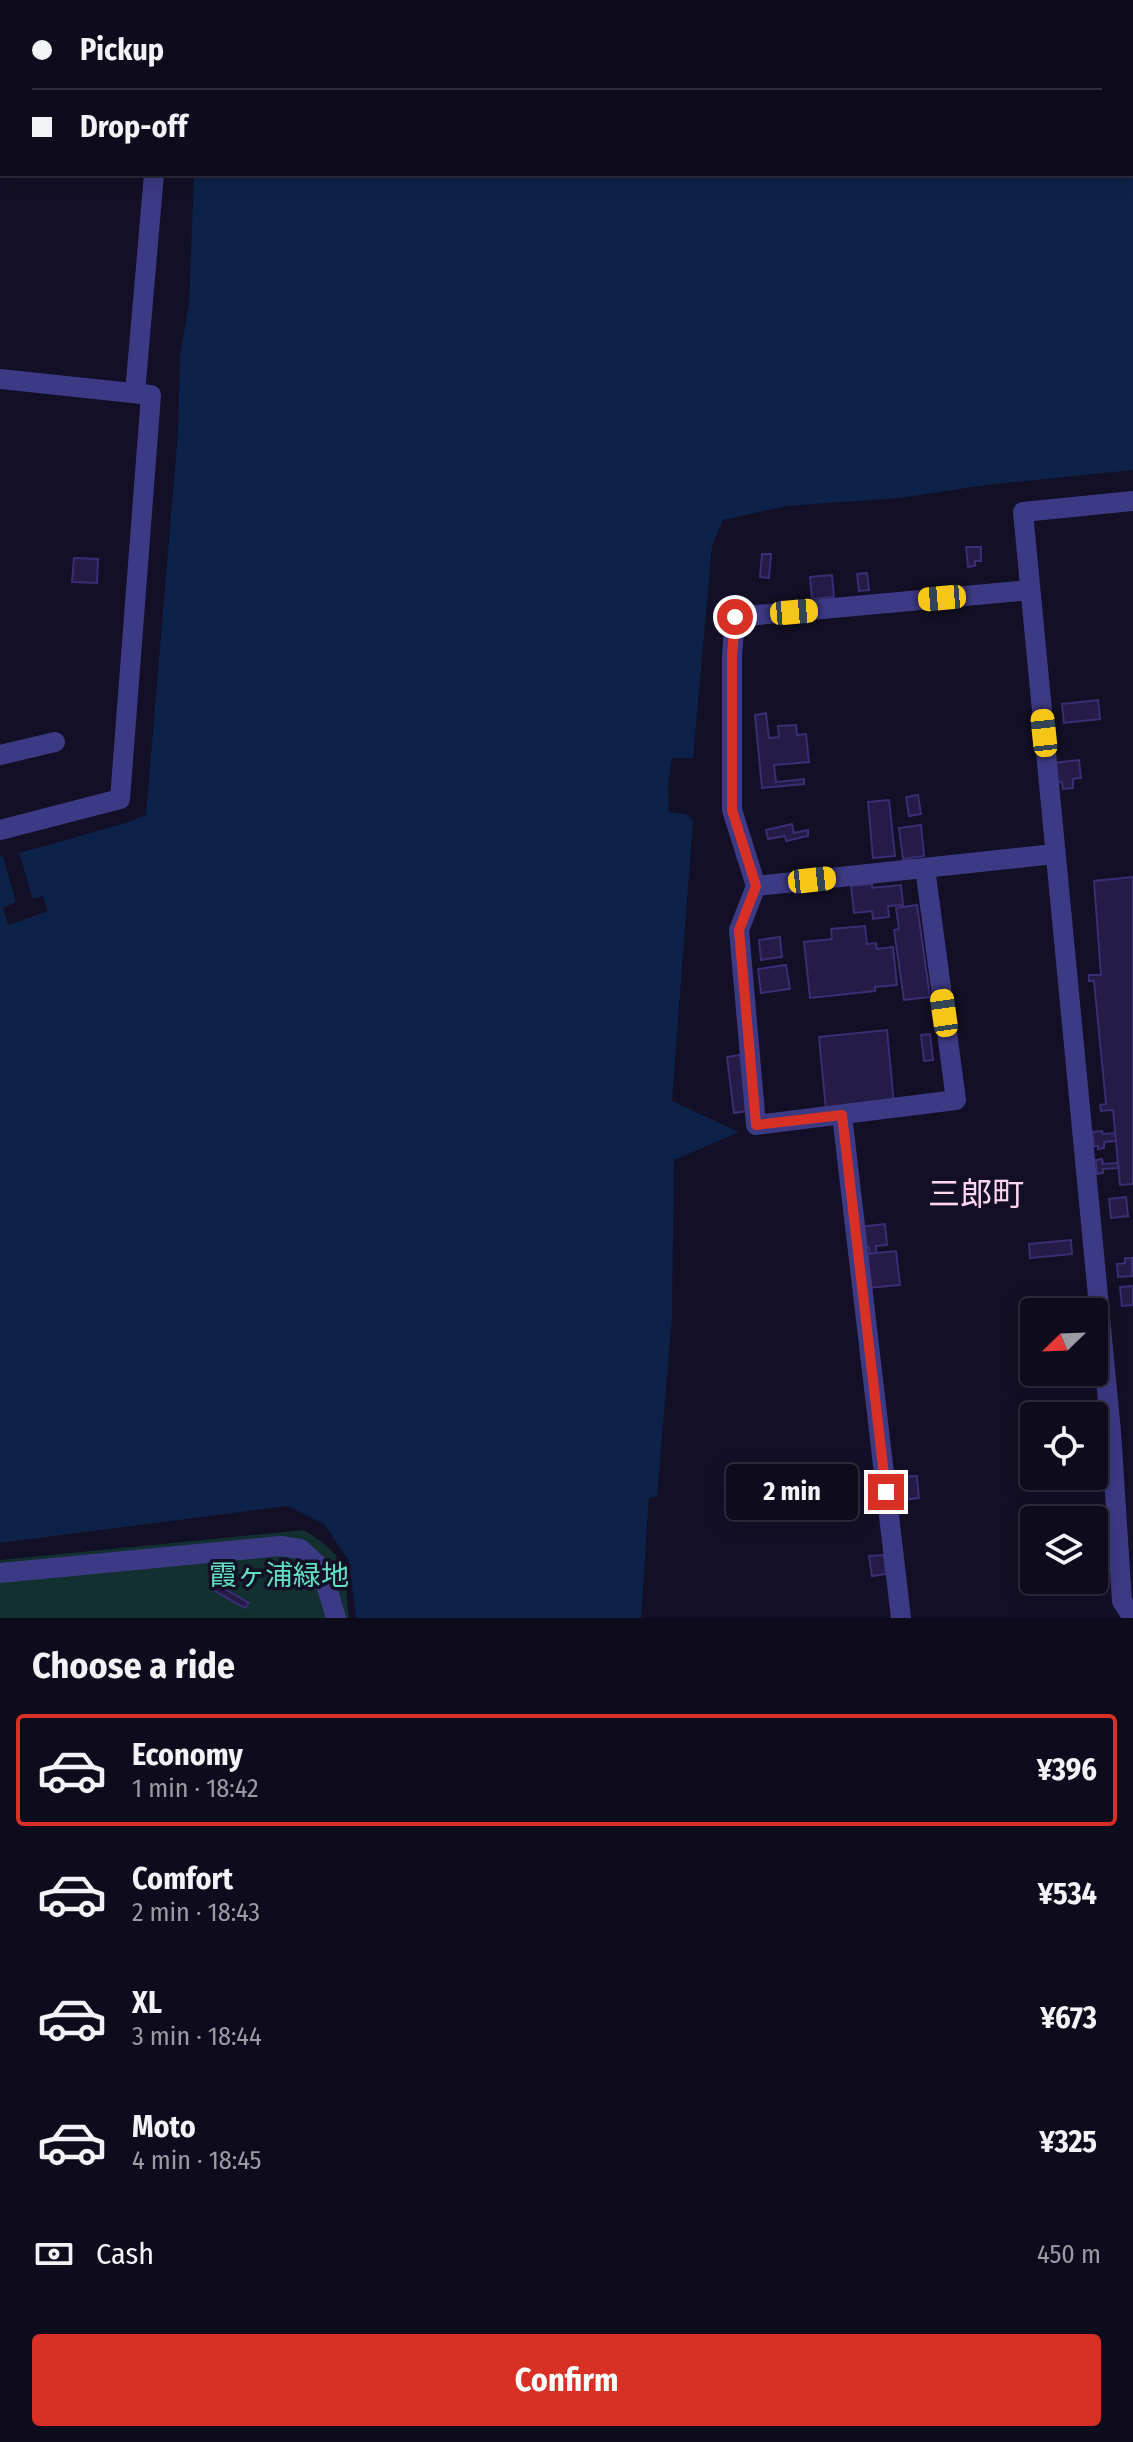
<!DOCTYPE html>
<html lang="en">
<head>
<meta charset="utf-8">
<style>
  :root { --surface:#0e0b1c; --page:#1c1929; --text:#f1f3f6; --muted:#9b9ba3; --line:#2e2b3b; --accent:#d93025 }
  body { margin:0; font-family:"Fira Sans Condensed","Noto Sans JP",sans-serif; background:var(--page); color:var(--text); height:100vh; display:flex; flex-direction:column; font-size:30px; white-space:nowrap }
  * { box-sizing:border-box; margin:0 }
  p { font-size:26px; color:var(--muted) }
  .icon { flex:none; width:44px; height:44px; fill:none; stroke:currentColor; stroke-width:2; stroke-linecap:round; stroke-linejoin:round }
  .map { position:relative; height:1618px; overflow:hidden }
  .panel { display:flex; flex-direction:column; background:var(--surface); flex:1 }
  .panel>* { flex:none }
  .hud { position:absolute; left:0px; top:0px; width:1134px; height:176px; box-shadow:0 4px 20px #0003,0 0 0 2px var(--line); display:grid; align-content:center; height:176px; padding:0 32px; background:var(--surface) }
  .needle { width:52px; rotate:247deg }
  .fabs { position:absolute; left:1020px; top:1298px; display:grid; gap:16px }
  .fabs a { display:grid; place-items:center; width:88px; height:88px; border-radius:8px; background:var(--surface); box-shadow:0 4px 20px #0003,0 0 0 2px var(--line); font-size:40px }
  .end { position:absolute; width:36px; height:36px; margin:-18px; border:10px solid #d93025; background:#fff; box-shadow:0 0 0 4px #fff }
  .from { border-radius:50% }
  .bubble { position:absolute; height:56px; border-radius:8px; background:var(--surface); box-shadow:0 4px 20px #0003,0 0 0 2px var(--line); font-size:26px; font-weight:700; line-height:56px; text-align:center }
  .car { position:absolute; width:24px; height:48px; margin:-24px -12px; border-radius:10px; box-shadow:0 0 6px 2px #0007; background:linear-gradient(#f5c518 24%,#345 0 40%,#f5c518 0 76%,#345 0 86%,#f5c518 0) }
  .hud b { display:flex; align-items:center; gap:28px; height:76px; font-size:30px }
  .hud b+b { border-top:2px solid var(--line) }
  .hud i { width:20px; height:20px; background:var(--text) }
  ul { padding:0; list-style:none }
  li { display:flex; align-items:center; gap:24px; height:112px; margin:0 16px 12px; padding:0 16px; border:4px solid transparent; border-radius:8px }
  li div { flex:1 }
  li b { display:block; font-size:30px }
  li em { font-style:normal; font-weight:700 }
  li.active { border-color:var(--accent) }
  li>.icon { width:72px; height:72px; stroke-width:1.5 }
  h2 { padding:0 32px; font-size:36px; line-height:96px }
  .pay { display:flex; align-items:center; gap:20px; height:88px; padding:0 32px; font-size:30px }
  .pay p { margin-inline-start:auto }
  .primary-button { display:flex; gap:16px; margin-top:auto; padding:16px 32px }
  .primary-button a { flex:1; height:92px; border-radius:8px; background:var(--accent); color:#fff; font-size:32px; font-weight:700; line-height:92px; text-align:center }
  .map>svg:first-child { display:block }
  .green { fill:#12302f }
  .water { fill:#0c2248 }
  .building { fill:#241b47; stroke:#3b2d73; stroke-width:2 }
  .lines { fill:none; stroke-linecap:round; stroke-linejoin:round }
  .minor { stroke:#3d3a85; stroke-width:20 }
  .route { stroke:#d93025; stroke-width:10 }
  .labels { text-anchor:middle; stroke-width:7; stroke-linejoin:round; paint-order:stroke }
  .park-label { font-size:28px; fill:#5fe0c0; stroke:#130f26 }
  .quarter-label { font-size:32px; fill:#ffd6f0; stroke:#130f26 }
</style>
</head>
<body>
<div class="map">
<svg width="1133" height="1618" viewBox="0 0 1133 1618">
  <rect width="100%" height="100%" fill="#130f26"/>
  <path class="green" d="M304,1530C350,1559 344,1567 349,1618H0V1560Z"/>
  <path class="water" d="M212,0H1133V470L986,485L900,498L787,506L723,520L712,546L693,758H672L668,786L669,812L688,815L693,821L672,1101L739,1132L674,1160L672,1316L657,1496L649,1498L641,1618H356L349,1561L325,1525L288,1506L0,1543V857L3,856L16,902L3,908L8,925L48,911L43,896L33,899L19,853L126,823L146,815L178,432L180,356L189,305L194,174H1132V2Z"/>
  <path class="building" d="M0,0H102L101,2Z
    M966,547H981V561H975V566L968,567Z
    M762,554H771L769,578L760,577Z
    M74,558L98,559L97,583L72,582Z
    M867,573L869,590L859,591L857,574Z
    M832,575L834,597L812,599L810,577Z
    M1098,700L1100,719L1064,723L1062,704Z
    M766,713L769,738L779,737L778,726L796,725L797,735L806,734L809,762L774,765L776,782L804,779V784L762,788L755,715Z
    M1079,760L1081,778L1073,779V788L1063,789L1062,782L1055,783L1053,763Z
    M918,795L921,814L909,816L906,797Z
    M889,800L895,856L873,858L868,802Z
    M792,824L794,833L808,830V836L786,841L785,836L768,839L766,830Z
    M921,825L924,856L903,859L899,828Z
    M1133,877V1184L1120,1185L1113,1110L1101,1111L1100,1105L1106,1104L1094,981H1089V975H1101L1094,881Z
    M872,884V888L901,885L903,905L888,906L889,917L873,919L872,911L854,913L851,886Z
    M917,905L930,997L904,1000L894,930L899,929L896,908Z
    M865,926L867,944L876,943L877,949L893,947L897,985L875,987V991L810,998L804,942L832,939L831,929Z
    M780,937L782,957L761,960L759,940Z
    M786,965L790,989L761,993L758,969Z
    M887,1030L894,1104L826,1110L819,1037Z
    M930,1034L933,1060L924,1061L921,1035Z
    M740,1055L747,1111L734,1113L727,1057Z
    M1102,1131L1103,1134L1115,1133L1116,1141L1104,1142V1148L1098,1149V1146H1094L1092,1132Z
    M1102,1159L1103,1164L1118,1163L1119,1168L1103,1169V1173L1097,1174L1096,1160Z
    M1126,1197L1128,1216L1111,1218L1109,1199Z
    M885,1224L887,1245L876,1246V1253L870,1254L869,1247L860,1248L858,1227Z
    M1071,1240L1072,1254L1030,1258L1029,1244Z
    M896,1251L900,1285L867,1288L865,1254Z
    M1125,1258H1132V1276L1118,1277L1117,1264L1125,1263Z
    M1133,1286V1305L1122,1306L1120,1287Z
    M917,1476L919,1498L902,1500L900,1477Z
    M884,1555L886,1574L872,1576L869,1556Z
    M218,1585L249,1603L245,1608L215,1591Z"/>
  <g class="lines">
    <path class="minor" d="M167,2V0
      M0,73H2
      M0,379L151,395L120,799L0,830
      M135,393L154,174
      M0,755L55,742
      M925,868L956,1100L756,1125L739,930L756,886L732,810V656L735,617L1030,590
      M756,886L1054,854
      M842,1115L901,1618
      M0,1573L281,1546L300,1549L321,1568L336,1618
      M1133,1618L1122,1601L1111,1432L1023,512L1133,501"/>
  </g>
  <g class="lines">
    <path class="route" d="M735,617L732,656V810L756,886L739,930L756,1125L842,1115L886,1492"/>
  </g>
  <g class="labels">
    <g class="park-label">
      <text x="279" y="1585">霞ヶ浦緑地</text>
    </g>
    <g class="quarter-label">
      <text x="976" y="1205">三郎町</text>
    </g>
  </g>
</svg>
<div class="fabs">
<a><svg class="needle" viewBox="-14 -14 28 28"><path d="M0-13l5 13h-10z" fill="#e53935"/><path d="M0 13l5-13h-10z" fill="#9b9ba3"/></svg></a>
<a><svg class="icon" aria-label="locate" viewBox="0 0 24 24"><circle cx="12" cy="12" r="6"/><path d="M12 2v4M12 18v4M2 12h4M18 12h4"/></svg></a>
<a><svg class="icon" aria-label="layers" viewBox="0 0 24 24"><path d="M12 4l9 5-9 5-9-5zM3 14l9 5 9-5"/></svg></a>
</div>
<i class="end from" style="left:735px;top:617px"></i>
<i class="end" style="left:886px;top:1492px"></i>
<div class="bubble" style="left:726px;top:1464px;width:132px">2 min</div>
<i class="car" style="left:942px;top:598px;rotate:265deg"></i>
<i class="car" style="left:794px;top:612px;rotate:85deg"></i>
<i class="car" style="left:1044px;top:733px;rotate:354deg"></i>
<i class="car" style="left:812px;top:880px;rotate:84deg"></i>
<i class="car" style="left:944px;top:1013px;rotate:352deg"></i>
<div class="hud">
<b><i class="from"></i>Pickup</b>
<b><i></i>Drop-off</b>
</div>
</div>
<section class="panel">
<h2>Choose a ride</h2>
<ul>
<li class="active"><svg class="icon" aria-label="car" viewBox="0 0 24 24"><path d="M5 17H2v-5l4-1 3-4h7l3 4 3 1v5h-3M9 17h6M6 11h13"/><circle cx="7" cy="17" r="2"/><circle cx="17" cy="17" r="2"/></svg><div><b>Economy</b><p>1 min · 18:42</p></div><em>¥396</em></li>
<li><svg class="icon" aria-label="car" viewBox="0 0 24 24"><path d="M5 17H2v-5l4-1 3-4h7l3 4 3 1v5h-3M9 17h6M6 11h13"/><circle cx="7" cy="17" r="2"/><circle cx="17" cy="17" r="2"/></svg><div><b>Comfort</b><p>2 min · 18:43</p></div><em>¥534</em></li>
<li><svg class="icon" aria-label="car" viewBox="0 0 24 24"><path d="M5 17H2v-5l4-1 3-4h7l3 4 3 1v5h-3M9 17h6M6 11h13"/><circle cx="7" cy="17" r="2"/><circle cx="17" cy="17" r="2"/></svg><div><b>XL</b><p>3 min · 18:44</p></div><em>¥673</em></li>
<li><svg class="icon" aria-label="car" viewBox="0 0 24 24"><path d="M5 17H2v-5l4-1 3-4h7l3 4 3 1v5h-3M9 17h6M6 11h13"/><circle cx="7" cy="17" r="2"/><circle cx="17" cy="17" r="2"/></svg><div><b>Moto</b><p>4 min · 18:45</p></div><em>¥325</em></li>
</ul>
<div class="pay"><svg class="icon" aria-label="cash" viewBox="0 0 24 24"><path d="M3 7h18v10H3z"/><circle cx="12" cy="12" r="2"/></svg>Cash<p>450 m</p></div>
<div class="primary-button"><a>Confirm</a></div>
</section>
</body>
</html>
